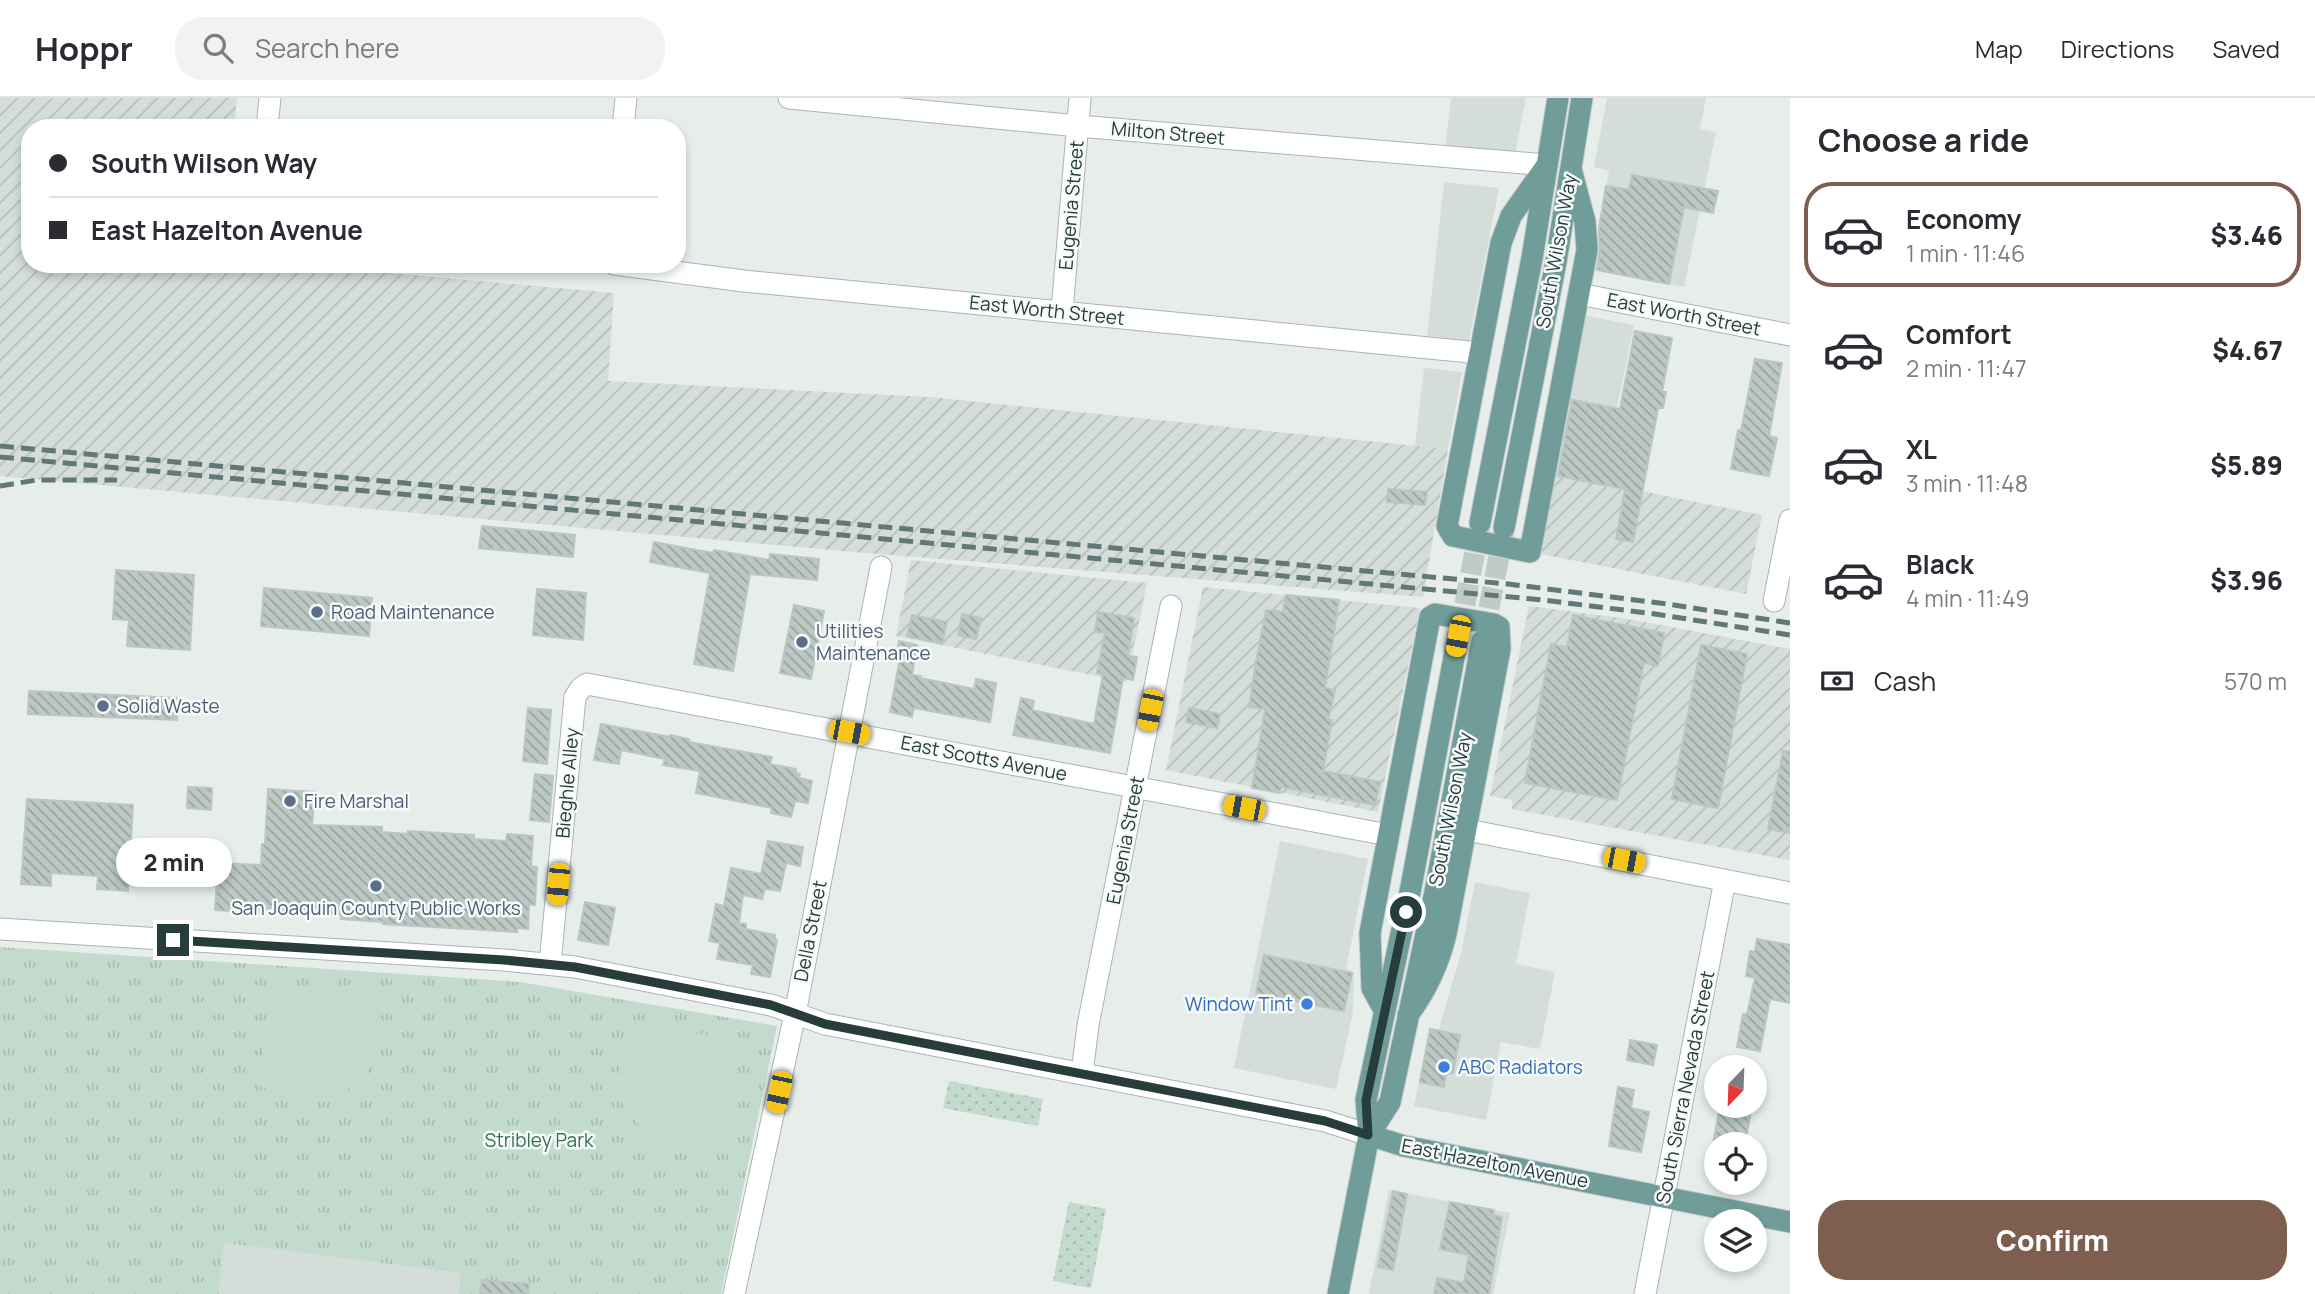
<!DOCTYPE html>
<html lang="en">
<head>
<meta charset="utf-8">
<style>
  :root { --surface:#fff; --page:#f2f2f3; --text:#2b2b33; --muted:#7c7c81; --line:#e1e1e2; --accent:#7e5e4e }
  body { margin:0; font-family:Manrope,sans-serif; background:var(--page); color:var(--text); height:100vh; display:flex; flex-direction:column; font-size:26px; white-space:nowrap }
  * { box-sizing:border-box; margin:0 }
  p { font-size:23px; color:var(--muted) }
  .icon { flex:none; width:38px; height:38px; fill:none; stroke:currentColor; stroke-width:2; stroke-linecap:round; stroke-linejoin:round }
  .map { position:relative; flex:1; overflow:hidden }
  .sheet { display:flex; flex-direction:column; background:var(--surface); width:525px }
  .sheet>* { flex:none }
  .guide { position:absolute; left:21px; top:21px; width:665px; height:154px; border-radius:28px; box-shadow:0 4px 10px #0003; display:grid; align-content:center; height:154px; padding:0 28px; background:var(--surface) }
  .needle { width:46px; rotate:203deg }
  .buttons { position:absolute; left:1704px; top:957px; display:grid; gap:14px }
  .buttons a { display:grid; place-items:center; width:63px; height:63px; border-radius:50%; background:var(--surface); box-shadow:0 4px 10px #0003; font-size:35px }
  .end { position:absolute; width:32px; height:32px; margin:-16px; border:9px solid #273d3b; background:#fff; box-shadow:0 0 0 4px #fff }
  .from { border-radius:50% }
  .bubble { position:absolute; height:49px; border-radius:24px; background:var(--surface); box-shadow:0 4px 10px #0003; font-size:23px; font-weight:800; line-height:49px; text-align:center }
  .car { position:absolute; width:21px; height:42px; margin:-21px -10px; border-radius:9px; box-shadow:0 0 5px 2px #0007; background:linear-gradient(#f5c518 24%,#345 0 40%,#f5c518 0 76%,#345 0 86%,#f5c518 0) }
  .guide b { display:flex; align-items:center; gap:24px; height:66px; font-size:26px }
  .guide b+b { border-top:2px solid var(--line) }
  .guide i { width:18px; height:18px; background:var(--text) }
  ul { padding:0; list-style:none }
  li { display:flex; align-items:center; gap:21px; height:105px; margin:0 14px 10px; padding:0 14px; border:4px solid transparent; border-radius:28px }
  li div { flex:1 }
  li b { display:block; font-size:26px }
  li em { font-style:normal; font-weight:800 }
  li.current { border-color:var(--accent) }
  li>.icon { width:63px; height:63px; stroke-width:1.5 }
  h2 { padding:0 28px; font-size:32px; line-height:84px }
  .pay { display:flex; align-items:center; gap:18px; height:77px; padding:0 28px; font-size:26px }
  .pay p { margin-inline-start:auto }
  .cta { display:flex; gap:14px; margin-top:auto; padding:14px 28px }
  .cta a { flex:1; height:80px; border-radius:28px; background:var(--accent); color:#fff; font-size:28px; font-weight:800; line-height:80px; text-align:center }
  header { display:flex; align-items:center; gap:42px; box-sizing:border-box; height:98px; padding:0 35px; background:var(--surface); border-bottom:2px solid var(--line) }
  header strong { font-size:33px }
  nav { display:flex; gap:38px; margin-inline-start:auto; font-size:24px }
  .search { width:490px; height:63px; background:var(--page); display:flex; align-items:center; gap:18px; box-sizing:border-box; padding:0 24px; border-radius:28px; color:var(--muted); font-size:26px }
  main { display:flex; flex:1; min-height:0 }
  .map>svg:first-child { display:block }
  .built { fill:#d4ddda }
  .industrial { fill:url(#industrial-furrows) }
  .grass { fill:url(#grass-dots) }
  .park { fill:url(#park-tufts) }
  .pitch { fill:#c2dbcd }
  .building { fill:url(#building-back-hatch); stroke:#b9c6c3; stroke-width:2 }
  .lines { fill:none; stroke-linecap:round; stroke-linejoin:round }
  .major-tunnel { stroke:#c0cac8; stroke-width:21; stroke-dasharray:21 10; stroke-linecap:butt }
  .minor-casing { stroke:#a9b5b3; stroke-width:23 }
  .major-casing { stroke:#c3c9c8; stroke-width:23 }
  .minor { stroke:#fff; stroke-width:21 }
  .major { stroke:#709d99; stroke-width:21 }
  .rail { stroke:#627876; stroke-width:5; stroke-dasharray:14 7; stroke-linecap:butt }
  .route { stroke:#273d3b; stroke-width:9 }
  .service-dot { fill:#5c6f8a; stroke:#f6faf9; stroke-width:2.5 }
  .shop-dot { fill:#3f7fe0; stroke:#f6faf9; stroke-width:2.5 }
  .labels { text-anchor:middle; stroke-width:5; stroke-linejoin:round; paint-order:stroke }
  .street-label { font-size:19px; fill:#273d3b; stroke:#f6faf9 }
  .service-label { font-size:19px; fill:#4e5e75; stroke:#f6faf9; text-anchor:start }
  .shop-label { font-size:19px; fill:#366cbe; stroke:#f6faf9; text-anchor:end }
  .park-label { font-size:19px; fill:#357055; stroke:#f6faf9 }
</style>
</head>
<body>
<header>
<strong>Hoppr</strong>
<div class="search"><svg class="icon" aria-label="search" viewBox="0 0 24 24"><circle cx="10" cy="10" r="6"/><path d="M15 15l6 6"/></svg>Search here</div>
<nav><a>Map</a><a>Directions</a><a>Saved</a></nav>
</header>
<main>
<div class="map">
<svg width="1790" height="1196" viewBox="0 0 1790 1196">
  <defs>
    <pattern id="industrial-furrows" width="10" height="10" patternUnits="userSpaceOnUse" patternTransform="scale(1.75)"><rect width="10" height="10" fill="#d4ddda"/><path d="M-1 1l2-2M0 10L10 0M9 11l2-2" fill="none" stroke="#b6bfbc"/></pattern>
    <pattern id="grass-dots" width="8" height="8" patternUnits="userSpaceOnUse" patternTransform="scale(1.75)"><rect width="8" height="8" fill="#c2dbcd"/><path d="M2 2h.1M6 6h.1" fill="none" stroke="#a7bdb1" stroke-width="1.8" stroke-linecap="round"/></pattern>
    <pattern id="park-tufts" width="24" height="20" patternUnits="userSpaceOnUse" patternTransform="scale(1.75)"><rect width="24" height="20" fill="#c2dbcd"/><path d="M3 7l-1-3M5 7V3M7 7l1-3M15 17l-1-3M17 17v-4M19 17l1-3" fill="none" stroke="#a7bdb1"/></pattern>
    <pattern id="building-back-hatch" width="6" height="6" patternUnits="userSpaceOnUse" patternTransform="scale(1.75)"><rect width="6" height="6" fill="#bbc8c4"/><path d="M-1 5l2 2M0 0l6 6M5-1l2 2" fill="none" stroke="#98a4a0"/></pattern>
  </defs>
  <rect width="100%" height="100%" fill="#e6edeb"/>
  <path class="built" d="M1451,0H1526L1514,60L1445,52Z
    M1607,0H1706L1700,31L1716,34L1684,189L1591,171L1609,73L1594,69Z
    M1444,84L1499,90L1469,243L1427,238Z
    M1582,217L1634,227L1617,310L1658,317L1643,394L1551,375Z
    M1424,270L1462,274L1448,351L1415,348Z
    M1280,743L1368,761L1346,871L1354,874L1353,914L1336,991L1234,970Z
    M1475,784L1530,795L1516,866L1555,874L1540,951L1501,944L1486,1022L1414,1008L1430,930L1439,931L1461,855Z
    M1389,1092L1510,1115L1493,1196H1369Z
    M224,1145L460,1175L459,1196H219Z"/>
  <path class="industrial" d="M0,0H237L234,30H30V166H287L614,195L608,283L929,299L1448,351L1423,499L865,455L0,378Z
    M1551,375L1762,417L1746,496L1535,455Z
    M911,462L1147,485L1127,584L896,538Z
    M1203,489L1420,510L1378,714L1166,672Z
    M1529,508L1628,521L1790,551V762L1512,711V702L1490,698Z"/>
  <path class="grass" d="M949,983L1043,1001L1038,1028L943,1010Z
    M1069,1104L1106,1111L1091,1190L1053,1183Z"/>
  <path class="park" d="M0,849L520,884L777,928L721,1196H459L460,1175L224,1145L219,1196H0Z"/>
  <path class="pitch" d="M280,888L370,898C385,914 377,945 374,965L347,992L323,1004L273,994L258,987L270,896Z
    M628,926L729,940L738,950L724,1055L653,1044L617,998Z"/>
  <path class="building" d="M1632,77L1718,93L1713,115L1684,109L1669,186L1597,172L1600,151L1599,130L1606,88L1629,92Z
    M1635,233L1672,240L1662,294H1666L1663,310H1658L1633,444L1616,441L1625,391L1558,378L1572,302L1620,311Z
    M1755,261L1782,265L1769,338L1777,340L1769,378L1731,371L1738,332L1741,333Z
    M1388,391L1427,394L1425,407L1387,404Z
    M482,428L575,437L573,459L479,450Z
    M654,444L713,455L714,452L769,462L770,456L819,461L817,482L750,476L733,573L694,566L710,475L650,464Z
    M116,472L194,477L190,552L127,548L129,522L113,521Z
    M264,490L372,500L369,538L261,528Z
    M537,491L586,495L583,542L533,537Z
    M1286,497L1339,502L1325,590L1335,592L1328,622H1332L1323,673L1380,684L1375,707L1281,689L1280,695L1252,690L1265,611L1249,609L1256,564L1266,512L1283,514Z
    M794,507L824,513L811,581L780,575Z
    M1098,514L1134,520L1128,558L1137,559L1133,582L1123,580L1110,655L1013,637L1021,600L1034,603L1032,612L1094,626L1103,576L1097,575L1105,535L1095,534Z
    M962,516L981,520L976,541L958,537Z
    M912,517L947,524L942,546L907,538Z
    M1573,517L1664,535L1658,568L1644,565L1617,702L1525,685L1551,546L1567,549Z
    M899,543L917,547L912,577L921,578L920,580L974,591L976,581L996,585L990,624L914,610L912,619L890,614L900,560L896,559Z
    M1701,547L1747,556L1718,710L1672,701Z
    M29,593L177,600V622L28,616Z
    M528,610L551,612L547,666L523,663Z
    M1189,610L1220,616L1217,630L1186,624Z
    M601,626L670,639V637L689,641V644L772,659L770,666L796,671V675L800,676L799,680L812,683L808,705L795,703L791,719L771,715L772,710L696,695L700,673L663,667L665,661L621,652L619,666L594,662Z
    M1783,653H1790V735L1768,731Z
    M535,676L553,678L549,724L530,722Z
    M188,689L212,690L211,712L187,710Z
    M268,691L315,694L312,727L382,729V734L408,736V733L474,737V741L506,743L507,736L533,738L531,768L537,769L535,807L529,806L528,831L517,830V834L383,826V824L341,821V817L309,815V818L215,812L218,765L261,767L262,746H265Z
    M27,701L133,707L128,793L97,791L98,778L51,775V788L21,786Z
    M768,743L803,749L800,768L786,765L780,793L765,791L762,801L743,797L739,825L746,826V831L775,837V841L777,842L770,879L751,876L753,867L717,861L720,845L709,843L716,806L724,808L731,770L761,776Z
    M585,804L615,810L608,847L578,842Z
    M1757,841L1790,847V905L1770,901L1760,953L1737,949L1743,916H1747L1755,880L1746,878L1750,853L1755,854Z
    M1264,857L1352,875L1344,913L1256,895Z
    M1430,931L1460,937L1453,975L1446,976L1444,989L1420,984Z
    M1630,942L1657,947L1653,967L1627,962Z
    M1618,989L1634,992L1631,1010L1649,1014L1641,1054L1609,1048Z
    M1720,1008H1752L1745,1046H1713Z
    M1393,1093L1407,1096L1393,1172L1378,1169Z
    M1450,1104L1494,1112L1493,1117L1502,1119L1489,1196H1434L1437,1180L1464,1185L1469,1157L1440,1151Z
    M482,1182L529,1186L528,1196H480Z"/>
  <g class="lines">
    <path class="major-tunnel" d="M1459,537L1480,427
      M1483,541L1504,432"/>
    <g class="minor-casing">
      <path id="minor" d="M789,0L1078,28L1547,67
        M267,30L270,0
        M623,30L626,0
        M614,166L744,183L1480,255
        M1579,196L1790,237
        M1062,213L1080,0
        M1774,503L1790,422
        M1467,732L1790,795
        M0,831L504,862L575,869L771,907L825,926L1325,1023L1369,1037
        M550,866L575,599L581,590L587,586L1388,737
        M1082,976L1088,927L1171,508
        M734,1196L795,916L881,469
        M1645,1196L1725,782"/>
    </g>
    <g class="major-casing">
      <path id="major" d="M1547,67L1511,118L1501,145L1447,428L1453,438L1530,454L1587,152L1585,124L1571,71
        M1480,425L1532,160L1558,0
        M1504,430L1556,164L1582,0
        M1384,912L1372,890L1370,835L1430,519L1435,516L1494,526L1499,529L1500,551L1446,836C1439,865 1426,893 1408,917
        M1369,1037L1390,1004L1435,794L1482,543
        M1369,1037L1404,1048L1790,1124
        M1338,1196L1369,1037L1366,1002L1411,789L1458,538"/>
    </g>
    <use href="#minor" class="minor"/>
    <use href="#major" class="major"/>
    <path class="rail" d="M0,348L1508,486L1667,506L1790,525
      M0,359L1543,502L1655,516L1790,537
      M0,388L37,382H117"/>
  </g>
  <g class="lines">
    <path class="route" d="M173,842L504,862L575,869L771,907L825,926L1325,1023L1368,1037L1366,1002L1406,814"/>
  </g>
  <g class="service-dot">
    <circle cx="317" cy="514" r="7"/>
    <circle cx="802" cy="544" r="7"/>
    <circle cx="103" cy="608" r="7"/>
    <circle cx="290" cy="703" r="7"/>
    <circle cx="376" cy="788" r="7"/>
  </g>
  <g class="shop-dot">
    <circle cx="1307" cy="906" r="7"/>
    <circle cx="1444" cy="969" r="7"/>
  </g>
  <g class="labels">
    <g class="street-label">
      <text transform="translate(1168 35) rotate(5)" y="7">Milton Street</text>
      <text transform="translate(1071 107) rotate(-85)" y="7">Eugenia Street</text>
      <text transform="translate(1556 153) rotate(-80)" y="7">South Wilson Way</text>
      <text transform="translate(1047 212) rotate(6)" y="7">East Worth Street</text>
      <text transform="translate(1684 216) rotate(11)" y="7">East Worth Street</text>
      <text transform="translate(984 660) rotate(11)" y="7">East Scotts Avenue</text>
      <text transform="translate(567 685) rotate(-85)" y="7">Bieghle Alley</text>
      <text transform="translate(1450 711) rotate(-79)" y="7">South Wilson Way</text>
      <text transform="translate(1125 742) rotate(-79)" y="7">Eugenia Street</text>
      <text transform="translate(810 833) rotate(-79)" y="7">Della Street</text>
      <text transform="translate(1685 989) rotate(-79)" y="7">South Sierra Nevada Street</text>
      <text transform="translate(1495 1065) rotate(11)" y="7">East Hazelton Avenue</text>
    </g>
    <g class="service-label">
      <text x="331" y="521">Road Maintenance</text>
      <text x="816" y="540">Utilities<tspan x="816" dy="22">Maintenance</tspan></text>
      <text x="117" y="615">Solid Waste</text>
      <text x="304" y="710">Fire Marshal</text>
      <text x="376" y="817" text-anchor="middle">San Joaquin County Public Works</text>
    </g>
    <g class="shop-label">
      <text x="1293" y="913">Window Tint</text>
      <text x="1458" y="976" text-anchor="start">ABC Radiators</text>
    </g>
    <g class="park-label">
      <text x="539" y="1049">Stribley Park</text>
    </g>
  </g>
</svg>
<div class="buttons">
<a><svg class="needle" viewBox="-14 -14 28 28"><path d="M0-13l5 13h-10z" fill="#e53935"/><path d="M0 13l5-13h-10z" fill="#7c7c81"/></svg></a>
<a><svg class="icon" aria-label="locate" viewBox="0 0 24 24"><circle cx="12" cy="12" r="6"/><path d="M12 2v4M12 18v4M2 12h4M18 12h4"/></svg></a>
<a><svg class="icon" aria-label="layers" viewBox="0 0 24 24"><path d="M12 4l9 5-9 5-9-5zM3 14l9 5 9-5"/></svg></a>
</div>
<i class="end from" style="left:1406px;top:814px"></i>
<i class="end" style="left:173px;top:842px"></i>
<div class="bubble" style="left:116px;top:740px;width:116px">2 min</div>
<i class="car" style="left:1458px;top:538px;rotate:191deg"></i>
<i class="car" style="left:1150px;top:612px;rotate:191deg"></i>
<i class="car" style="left:849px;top:634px;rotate:101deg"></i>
<i class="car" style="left:1244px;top:710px;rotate:281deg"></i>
<i class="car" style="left:1624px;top:762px;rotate:101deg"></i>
<i class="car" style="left:558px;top:786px;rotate:185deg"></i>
<i class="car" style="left:779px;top:994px;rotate:192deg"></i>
<div class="guide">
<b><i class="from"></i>South Wilson Way</b>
<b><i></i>East Hazelton Avenue</b>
</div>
</div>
<section class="sheet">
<h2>Choose a ride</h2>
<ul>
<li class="current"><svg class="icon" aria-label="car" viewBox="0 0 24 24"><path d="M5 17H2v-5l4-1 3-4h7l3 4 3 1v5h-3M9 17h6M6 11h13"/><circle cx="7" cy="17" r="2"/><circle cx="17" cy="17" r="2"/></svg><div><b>Economy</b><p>1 min · 11:46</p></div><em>$3.46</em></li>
<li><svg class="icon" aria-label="car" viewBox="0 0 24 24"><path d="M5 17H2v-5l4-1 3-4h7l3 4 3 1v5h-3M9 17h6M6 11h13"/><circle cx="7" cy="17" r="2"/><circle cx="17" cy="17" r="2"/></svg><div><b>Comfort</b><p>2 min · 11:47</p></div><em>$4.67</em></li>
<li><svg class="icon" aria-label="car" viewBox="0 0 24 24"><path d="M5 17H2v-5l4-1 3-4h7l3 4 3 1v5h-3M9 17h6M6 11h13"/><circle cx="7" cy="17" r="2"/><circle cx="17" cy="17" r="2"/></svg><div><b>XL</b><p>3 min · 11:48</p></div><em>$5.89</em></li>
<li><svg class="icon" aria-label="car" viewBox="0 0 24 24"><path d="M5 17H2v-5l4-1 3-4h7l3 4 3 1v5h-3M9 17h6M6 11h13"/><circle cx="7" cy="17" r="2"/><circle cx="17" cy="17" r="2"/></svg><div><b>Black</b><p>4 min · 11:49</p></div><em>$3.96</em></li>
</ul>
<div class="pay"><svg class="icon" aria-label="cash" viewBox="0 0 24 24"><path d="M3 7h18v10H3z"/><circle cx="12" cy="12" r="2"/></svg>Cash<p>570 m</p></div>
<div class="cta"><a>Confirm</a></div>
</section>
</main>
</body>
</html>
